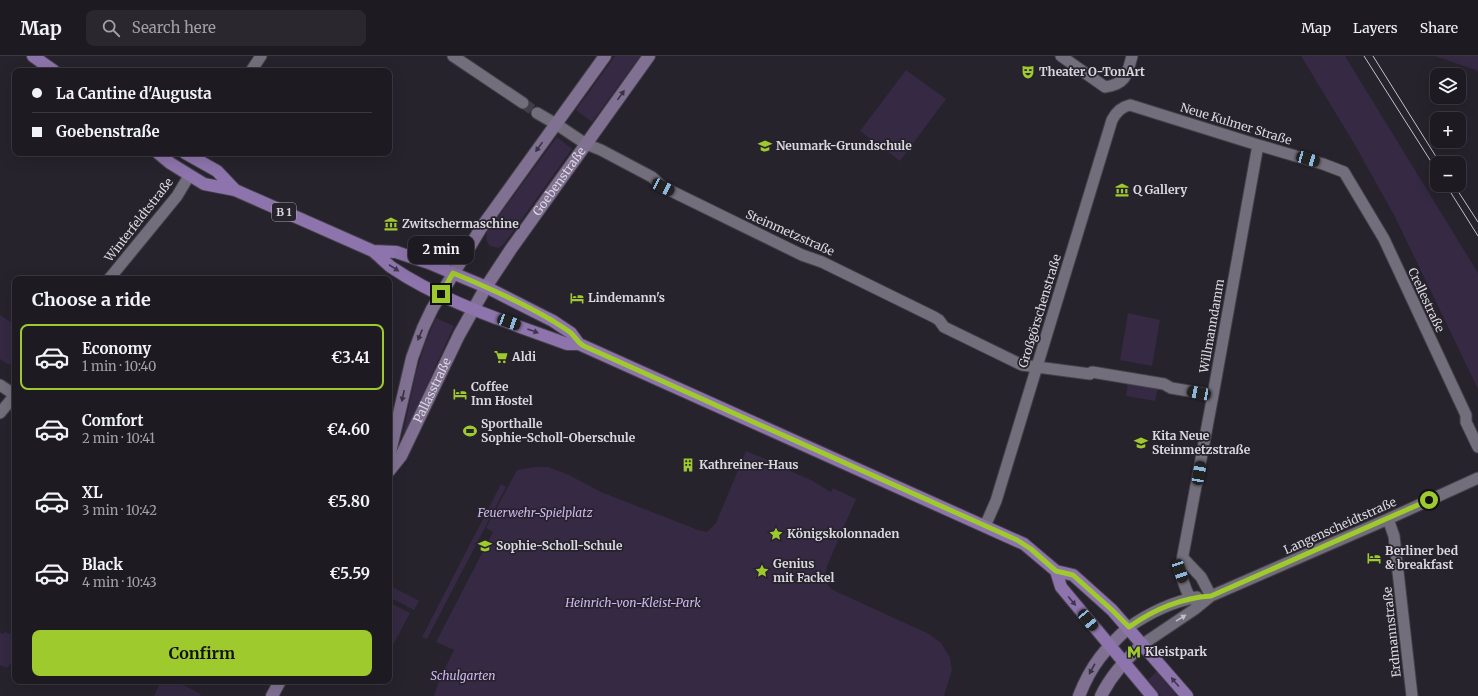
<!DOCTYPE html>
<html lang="en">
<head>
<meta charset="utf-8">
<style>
  :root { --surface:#1d1a22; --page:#2a272f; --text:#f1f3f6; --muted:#a0a1a5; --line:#3b3840; --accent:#9fca2d }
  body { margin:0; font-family:Merriweather,serif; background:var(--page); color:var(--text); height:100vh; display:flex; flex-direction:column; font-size:15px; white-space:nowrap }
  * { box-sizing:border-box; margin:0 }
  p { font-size:13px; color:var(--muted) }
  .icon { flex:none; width:22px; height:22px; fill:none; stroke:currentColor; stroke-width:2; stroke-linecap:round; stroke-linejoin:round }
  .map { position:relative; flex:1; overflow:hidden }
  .sheet { position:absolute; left:12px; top:220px; width:380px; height:408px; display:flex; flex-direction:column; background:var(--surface); border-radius:8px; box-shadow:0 4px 16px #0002,0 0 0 1px var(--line) }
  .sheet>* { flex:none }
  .banner { position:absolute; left:12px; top:12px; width:380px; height:88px; border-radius:8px; box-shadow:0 4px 16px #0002,0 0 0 1px var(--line); display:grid; align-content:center; height:88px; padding:0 20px; background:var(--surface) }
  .tools { position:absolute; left:1430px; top:12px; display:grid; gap:8px }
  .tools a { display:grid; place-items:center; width:36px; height:36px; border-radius:8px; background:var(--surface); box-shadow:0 4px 16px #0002,0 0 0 1px var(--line); font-size:20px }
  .end { position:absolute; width:18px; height:18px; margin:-9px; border:5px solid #9fca2d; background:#111; box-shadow:0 0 0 2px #111 }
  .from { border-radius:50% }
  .bubble { position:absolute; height:28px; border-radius:8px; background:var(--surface); box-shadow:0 4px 16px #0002,0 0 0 1px var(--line); font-size:13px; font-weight:700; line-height:28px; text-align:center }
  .car { position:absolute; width:12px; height:24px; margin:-12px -6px; border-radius:5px; box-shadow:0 0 3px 1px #0007; background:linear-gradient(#222 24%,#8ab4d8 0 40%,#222 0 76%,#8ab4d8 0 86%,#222 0) }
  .banner b { display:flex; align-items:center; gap:14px; height:38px; font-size:15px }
  .banner b+b { border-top:1px solid var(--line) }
  .banner i { width:10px; height:10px; background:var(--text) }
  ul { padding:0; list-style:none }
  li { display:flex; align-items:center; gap:12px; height:66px; margin:0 8px 6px; padding:0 12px; border:2px solid transparent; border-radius:8px }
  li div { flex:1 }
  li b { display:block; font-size:15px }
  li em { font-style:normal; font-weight:700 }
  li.selected { border-color:var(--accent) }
  li>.icon { width:36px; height:36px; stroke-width:1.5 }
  h2 { padding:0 20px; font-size:18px; line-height:48px }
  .button { display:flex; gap:8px; margin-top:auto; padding:8px 20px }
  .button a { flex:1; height:46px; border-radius:8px; background:var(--accent); color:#111; font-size:16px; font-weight:700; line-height:46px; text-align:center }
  header { display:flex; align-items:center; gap:24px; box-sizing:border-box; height:56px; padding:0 20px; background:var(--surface); border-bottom:1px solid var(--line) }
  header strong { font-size:19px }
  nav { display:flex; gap:22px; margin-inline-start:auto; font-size:14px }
  .search { width:280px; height:36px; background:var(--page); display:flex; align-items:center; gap:10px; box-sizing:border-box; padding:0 14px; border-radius:8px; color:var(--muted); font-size:15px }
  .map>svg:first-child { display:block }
  .green { fill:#352943 }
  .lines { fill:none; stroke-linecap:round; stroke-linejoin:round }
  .street-tunnel { stroke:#423e48; stroke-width:11; stroke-dasharray:11 5.5; stroke-linecap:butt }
  .street-casing { stroke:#45414a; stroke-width:13 }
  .secondary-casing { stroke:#45414a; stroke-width:14 }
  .primary-casing { stroke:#45414a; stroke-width:14 }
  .street { stroke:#736e7b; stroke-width:11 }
  .secondary { stroke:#807193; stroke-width:12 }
  .primary { stroke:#8d74ac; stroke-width:12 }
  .tram { stroke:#c4c1c8; stroke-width:1 }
  .oneway { fill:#393341 }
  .oneway2 { fill:#40374d }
  .oneway3 { fill:#c0bdc5 }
  .route { stroke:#9fca2d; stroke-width:5 }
  .labels { text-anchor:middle; stroke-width:3.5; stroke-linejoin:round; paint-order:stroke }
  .shield { fill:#27232d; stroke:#a4a1a9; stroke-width:1 }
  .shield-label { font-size:11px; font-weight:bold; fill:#dad7de }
  .poi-label { font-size:12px; font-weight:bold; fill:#dad7de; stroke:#27232d; text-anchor:start }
  .street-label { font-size:12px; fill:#dad7de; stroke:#27232d }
  .park-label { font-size:12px; font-style:italic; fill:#cfb6f0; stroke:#27232d }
</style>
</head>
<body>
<header>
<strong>Map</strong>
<div class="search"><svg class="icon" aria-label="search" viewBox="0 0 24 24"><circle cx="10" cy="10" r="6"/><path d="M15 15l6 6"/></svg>Search here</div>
<nav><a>Map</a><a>Layers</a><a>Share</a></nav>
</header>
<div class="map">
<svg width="1478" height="640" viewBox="0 0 1478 640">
  <rect width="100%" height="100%" fill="#27232d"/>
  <path class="green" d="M615,0H640L592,66L576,54Z
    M1301,0H1345L1478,217V333L1395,161L1355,89Z
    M1435,0H1478V15Z
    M906,14L946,43L900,105L860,75Z
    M557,81L571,92L572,93L504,188L499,192L490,190L486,184L487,176Z
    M1128,257L1160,264L1152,310L1120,304Z
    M0,259L15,269V302L9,309L0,303Z
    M436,262L454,270L435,311L404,382H402L416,317L426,285Z
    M1128,326L1158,332L1155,345L1126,340Z
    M746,395L770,405L769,409L788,414L811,424L831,436L833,432L856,443L827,510L825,523L828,529L833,534L929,578L941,587L950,602L952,614L944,640H434L439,624L454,594L436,586L493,476L486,472L517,414L534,411H548L569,419L601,436L698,474L707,476L716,467Z
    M501,428L506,431L427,583L422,581Z
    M1354,463L1355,466L1298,491L1297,488Z
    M389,529L419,545L414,554L389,541Z
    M389,546L410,557L389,597Z
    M0,575L1,576L0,577L3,578L5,576L15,580V601L7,612L0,609Z
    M1157,615L1159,618L1177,640H1161L1148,624Z
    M161,625H175L201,638L200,640H154Z"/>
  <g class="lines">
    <path class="street-tunnel" d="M523,47L537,57"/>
    <g class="street-casing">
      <path id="street" d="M453,0L523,47
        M1061,0L1105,31C1126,28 1127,19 1132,0
        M251,15L261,0
        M537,57L556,68L586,88L601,94L652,121L663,131L802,199L822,206L934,261L939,264L944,271L1022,309L1090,318L1092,316L1164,328L1171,332L1213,339
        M109,223L177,140L189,120
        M0,329L15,339
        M0,357L15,339
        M1388,463L1394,480L1412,640
        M985,470L996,445L1112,64C1116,56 1121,51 1130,49L1258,89L1323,108L1344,116L1384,183L1466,359V366L1478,391
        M1183,502L1201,521L1211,540
        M1201,547C1186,544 1185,529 1180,515L1213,339L1258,89
        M1129,571C1149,557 1172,546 1197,541
        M1143,588L1195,553L1211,540L1388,463L1478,422"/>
    </g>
    <g class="secondary-casing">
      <g id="secondary">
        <path d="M389,408L391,392L412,302L423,272L432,253L481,172L605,0"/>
        <path id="s1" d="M389,415L401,400L459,279L486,231L511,193L649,0"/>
        <path d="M272,640L280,625"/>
        <path d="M1079,640C1091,609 1105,593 1129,571"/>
        <path d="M1101,640C1111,619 1126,603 1143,588"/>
      </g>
    </g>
    <g class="primary-casing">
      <path id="primary" d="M33,0L54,15
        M158,97L170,107L204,128L235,134L373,195C379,200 385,206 391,211C444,247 508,266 567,288H579L1024,488L1056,515L1061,531L1152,640
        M185,97L217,115L235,134
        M373,195L396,196L429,207L486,231L553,265L571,277L579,288
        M1056,515L1073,519L1112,554L1187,640"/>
    </g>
    <use href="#street" class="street"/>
    <use href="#secondary" class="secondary"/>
    <use href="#primary" class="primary"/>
    <path class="tram" d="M1364,0L1437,115
      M1373,0L1440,107
      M1446,129L1478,180
      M1454,129L1478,166"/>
  </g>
  <defs><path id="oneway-solid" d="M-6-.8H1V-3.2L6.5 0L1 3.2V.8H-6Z"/></defs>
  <g class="oneway">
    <use href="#oneway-solid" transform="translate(621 39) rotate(-54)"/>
    <use href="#oneway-solid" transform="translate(539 91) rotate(126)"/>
    <use href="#oneway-solid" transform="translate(420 279) rotate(113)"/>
    <use href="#oneway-solid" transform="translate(403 340) rotate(102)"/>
    <use href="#oneway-solid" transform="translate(1092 613) rotate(119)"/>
  </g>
  <g class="oneway2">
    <use href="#oneway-solid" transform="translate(394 212) rotate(33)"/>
    <use href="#oneway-solid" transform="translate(533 275) rotate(20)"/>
    <use href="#oneway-solid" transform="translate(1072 545) rotate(50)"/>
    <use href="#oneway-solid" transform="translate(1175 626) rotate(-130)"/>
  </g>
  <use class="oneway3" href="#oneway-solid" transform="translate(1181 562) rotate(-32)"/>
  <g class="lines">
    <path class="route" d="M441,238L453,217C487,231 521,246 553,265C559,269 566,273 571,277C576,282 578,287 584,290L1017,484L1031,493L1056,515L1073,519L1112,554L1129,571C1153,554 1181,542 1211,540L1429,444"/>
  </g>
  <defs>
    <g id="theatre-bare" transform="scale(1.08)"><path d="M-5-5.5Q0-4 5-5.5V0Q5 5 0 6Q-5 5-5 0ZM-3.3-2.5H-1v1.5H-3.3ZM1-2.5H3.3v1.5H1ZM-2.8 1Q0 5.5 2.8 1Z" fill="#9fca2d" stroke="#27232d" stroke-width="2.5" paint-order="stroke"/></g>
    <g id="school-bare" transform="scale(1.08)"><path d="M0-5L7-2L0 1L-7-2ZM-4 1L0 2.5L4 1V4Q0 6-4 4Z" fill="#9fca2d" stroke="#27232d" stroke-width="2.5" paint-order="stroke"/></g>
    <g id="museum-bare" transform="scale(1.08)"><path d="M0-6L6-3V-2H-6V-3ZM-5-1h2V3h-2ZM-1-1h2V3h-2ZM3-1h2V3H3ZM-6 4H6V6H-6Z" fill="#9fca2d" stroke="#27232d" stroke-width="2.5" paint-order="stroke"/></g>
    <g id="hotel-bare" transform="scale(1.08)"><path d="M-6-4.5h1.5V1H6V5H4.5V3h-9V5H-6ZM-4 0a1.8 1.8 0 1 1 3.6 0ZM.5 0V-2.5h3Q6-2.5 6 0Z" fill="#9fca2d" stroke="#27232d" stroke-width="2.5" paint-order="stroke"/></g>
    <g id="supermarket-bare" transform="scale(1.08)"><path d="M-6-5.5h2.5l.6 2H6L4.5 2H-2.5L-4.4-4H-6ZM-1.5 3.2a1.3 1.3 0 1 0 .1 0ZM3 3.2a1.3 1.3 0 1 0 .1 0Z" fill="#9fca2d" stroke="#27232d" stroke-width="2.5" paint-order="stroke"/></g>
    <g id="stadium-bare" transform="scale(1.08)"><path d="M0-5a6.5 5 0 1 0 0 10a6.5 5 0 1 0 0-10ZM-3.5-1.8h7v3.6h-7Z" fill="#9fca2d" stroke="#27232d" stroke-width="2.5" paint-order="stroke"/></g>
    <g id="building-bare" transform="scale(1.08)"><path d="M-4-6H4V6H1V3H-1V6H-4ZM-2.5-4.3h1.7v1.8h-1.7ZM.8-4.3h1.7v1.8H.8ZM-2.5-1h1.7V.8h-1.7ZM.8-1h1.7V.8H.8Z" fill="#9fca2d" stroke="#27232d" stroke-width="2.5" paint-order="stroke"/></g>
    <g id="sight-bare" transform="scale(1.08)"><path d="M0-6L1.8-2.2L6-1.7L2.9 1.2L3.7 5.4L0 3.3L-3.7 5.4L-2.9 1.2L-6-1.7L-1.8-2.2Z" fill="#9fca2d" stroke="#27232d" stroke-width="2.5" paint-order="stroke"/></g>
    <g id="metro-bare" transform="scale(1.08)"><path d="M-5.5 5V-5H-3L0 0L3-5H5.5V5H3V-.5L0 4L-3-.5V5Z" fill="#9fca2d" stroke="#27232d" stroke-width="2.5" paint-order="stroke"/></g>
  </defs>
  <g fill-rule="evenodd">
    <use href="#theatre-bare" x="1028" y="16"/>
    <use href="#school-bare" x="765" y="90"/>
    <use href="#museum-bare" x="1122" y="134"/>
    <use href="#museum-bare" x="391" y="168"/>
    <use href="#hotel-bare" x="577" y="242"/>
    <use href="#supermarket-bare" x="501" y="301"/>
    <use href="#hotel-bare" x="460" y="338"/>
    <use href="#stadium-bare" x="470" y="375"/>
    <use href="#school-bare" x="1141" y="387"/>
    <use href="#building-bare" x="688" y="409"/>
    <use href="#sight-bare" x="776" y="478"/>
    <use href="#school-bare" x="485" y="490"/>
    <use href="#hotel-bare" x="1374" y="502"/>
    <use href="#sight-bare" x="762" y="515"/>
    <use href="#metro-bare" x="1134" y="596"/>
  </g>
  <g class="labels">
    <rect class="shield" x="272" y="147" width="24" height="18" rx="3"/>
    <g class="shield-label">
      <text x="284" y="160">B 1</text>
    </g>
    <g class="poi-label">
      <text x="1039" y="20">Theater O-TonArt</text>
      <text x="776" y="94">Neumark-Grundschule</text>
      <text x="1133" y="138">Q Gallery</text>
      <text x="402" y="172">Zwitschermaschine</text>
      <text x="588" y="246">Lindemann's</text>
      <text x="512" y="305">Aldi</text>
      <text x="471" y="335">Coffee<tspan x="471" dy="14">Inn Hostel</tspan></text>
      <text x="481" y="372">Sporthalle<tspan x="481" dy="14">Sophie-Scholl-Oberschule</tspan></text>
      <text x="1152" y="384">Kita Neue<tspan x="1152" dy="14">Steinmetzstraße</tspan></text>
      <text x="699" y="413">Kathreiner-Haus</text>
      <text x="787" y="482">Königskolonnaden</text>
      <text x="496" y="494">Sophie-Scholl-Schule</text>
      <text x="1385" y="499">Berliner bed<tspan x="1385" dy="14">&amp; breakfast</tspan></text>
      <text x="773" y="512">Genius<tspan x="773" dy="14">mit Fackel</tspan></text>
      <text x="1145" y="600">Kleistpark</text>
    </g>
    <g class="street-label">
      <text transform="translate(1236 68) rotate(17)" y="4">Neue Kulmer Straße</text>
      <text dy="4" stroke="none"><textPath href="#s1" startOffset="337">Goebenstraße</textPath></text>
      <text transform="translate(139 164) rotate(-52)" y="4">Winterfeldtstraße</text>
      <text transform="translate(790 177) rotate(24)" y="4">Steinmetzstraße</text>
      <text transform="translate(1426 244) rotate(65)" y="4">Crellestraße</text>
      <text transform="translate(1040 255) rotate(-73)" y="4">Großgörschenstraße</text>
      <text transform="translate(1212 270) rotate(-80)" y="4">Willmanndamm</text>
      <text dy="4" stroke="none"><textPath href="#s1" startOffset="92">Pallasstraße</textPath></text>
      <text transform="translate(1340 470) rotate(-24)" y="4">Langenscheidtstraße</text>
      <text transform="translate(1392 576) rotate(-96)" y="4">Erdmannstraße</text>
    </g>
    <g class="park-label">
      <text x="535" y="461">Feuerwehr-Spielplatz</text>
      <text x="633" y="551">Heinrich-von-Kleist-Park</text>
      <text x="463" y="624">Schulgarten</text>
    </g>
  </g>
</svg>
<div class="tools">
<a><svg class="icon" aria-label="layers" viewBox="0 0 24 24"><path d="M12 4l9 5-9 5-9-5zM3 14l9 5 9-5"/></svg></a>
<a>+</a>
<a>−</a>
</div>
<i class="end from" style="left:1429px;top:444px"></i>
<i class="end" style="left:441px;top:238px"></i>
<div class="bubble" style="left:408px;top:180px;width:66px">2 min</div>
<i class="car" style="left:1308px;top:103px;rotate:106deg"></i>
<i class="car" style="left:663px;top:131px;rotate:116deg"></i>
<i class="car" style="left:509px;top:266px;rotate:110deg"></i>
<i class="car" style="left:1199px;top:337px;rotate:281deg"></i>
<i class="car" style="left:1199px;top:417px;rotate:10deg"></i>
<i class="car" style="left:1180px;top:515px;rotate:162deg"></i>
<i class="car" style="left:1088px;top:564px;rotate:141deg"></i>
<div class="banner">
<b><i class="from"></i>La Cantine d'Augusta</b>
<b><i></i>Goebenstraße</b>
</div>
<section class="sheet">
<h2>Choose a ride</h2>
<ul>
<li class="selected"><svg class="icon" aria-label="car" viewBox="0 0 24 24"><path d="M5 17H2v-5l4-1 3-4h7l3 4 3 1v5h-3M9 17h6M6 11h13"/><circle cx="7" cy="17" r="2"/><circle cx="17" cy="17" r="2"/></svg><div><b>Economy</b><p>1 min · 10:40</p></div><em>€3.41</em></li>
<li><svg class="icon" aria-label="car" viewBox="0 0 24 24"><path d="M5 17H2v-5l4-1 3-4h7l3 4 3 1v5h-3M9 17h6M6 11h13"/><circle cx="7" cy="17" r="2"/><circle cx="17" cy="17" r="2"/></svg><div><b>Comfort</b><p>2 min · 10:41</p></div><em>€4.60</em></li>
<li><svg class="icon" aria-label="car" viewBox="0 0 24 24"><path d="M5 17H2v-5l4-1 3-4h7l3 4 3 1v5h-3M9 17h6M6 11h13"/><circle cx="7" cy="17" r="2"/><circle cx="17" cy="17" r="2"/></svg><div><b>XL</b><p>3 min · 10:42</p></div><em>€5.80</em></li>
<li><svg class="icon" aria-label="car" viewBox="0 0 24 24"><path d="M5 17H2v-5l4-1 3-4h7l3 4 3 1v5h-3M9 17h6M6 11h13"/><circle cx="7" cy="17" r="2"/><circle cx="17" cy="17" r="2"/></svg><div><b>Black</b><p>4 min · 10:43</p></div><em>€5.59</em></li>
</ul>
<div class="button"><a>Confirm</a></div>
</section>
</div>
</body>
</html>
